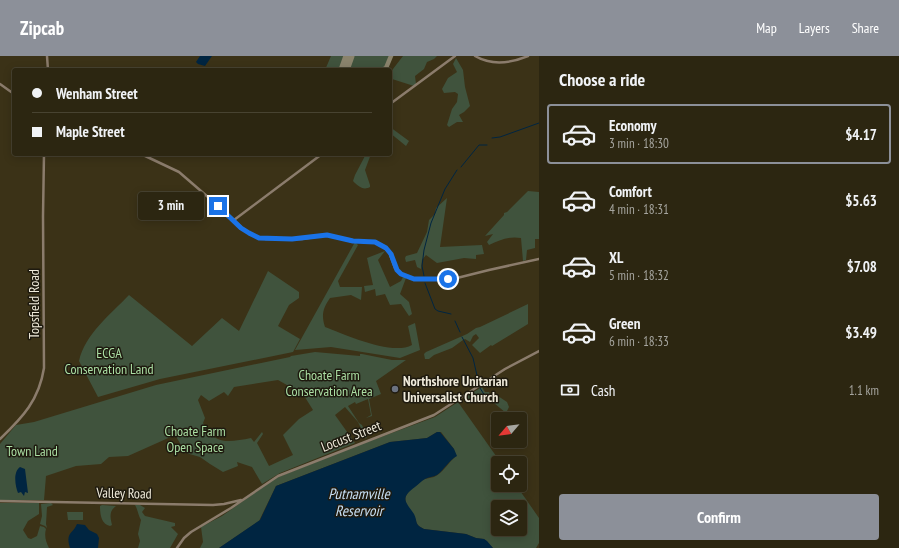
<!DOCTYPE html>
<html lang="en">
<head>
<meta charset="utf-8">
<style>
  :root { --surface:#2c2611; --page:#38321f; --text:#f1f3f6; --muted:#a6a59f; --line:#484331; --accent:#8c9099 }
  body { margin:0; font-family:"PT Sans Narrow",sans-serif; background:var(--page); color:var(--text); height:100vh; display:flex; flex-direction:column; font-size:15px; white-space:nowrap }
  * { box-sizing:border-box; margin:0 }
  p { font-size:13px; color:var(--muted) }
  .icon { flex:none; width:22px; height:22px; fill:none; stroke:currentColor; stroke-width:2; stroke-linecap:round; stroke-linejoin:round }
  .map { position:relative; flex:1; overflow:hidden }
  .drawer { display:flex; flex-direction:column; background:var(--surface); width:360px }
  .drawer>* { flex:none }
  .banner { position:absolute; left:12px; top:12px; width:380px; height:88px; border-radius:4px; box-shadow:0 2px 10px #0003,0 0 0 1px var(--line); display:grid; align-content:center; height:88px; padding:0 20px; background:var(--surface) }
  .needle { width:26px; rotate:241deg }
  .controls { position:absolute; left:491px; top:356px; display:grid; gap:8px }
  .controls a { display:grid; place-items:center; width:36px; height:36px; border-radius:4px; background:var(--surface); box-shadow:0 2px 10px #0003,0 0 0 1px var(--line); font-size:20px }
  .end { position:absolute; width:18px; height:18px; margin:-9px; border:5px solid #1a73e8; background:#fff; box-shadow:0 0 0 2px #fff }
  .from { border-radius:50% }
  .bubble { position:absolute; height:28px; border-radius:4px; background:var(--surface); box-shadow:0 2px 10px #0003,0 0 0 1px var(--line); font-size:13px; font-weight:700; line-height:28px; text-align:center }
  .banner b { display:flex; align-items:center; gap:14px; height:38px; font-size:15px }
  .banner b+b { border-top:1px solid var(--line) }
  .banner i { width:10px; height:10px; background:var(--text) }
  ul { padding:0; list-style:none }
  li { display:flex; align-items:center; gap:12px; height:60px; margin:0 8px 6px; padding:0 12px; border:2px solid transparent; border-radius:4px }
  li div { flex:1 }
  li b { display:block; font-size:15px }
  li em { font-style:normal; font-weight:700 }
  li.selected { border-color:var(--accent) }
  li>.icon { width:36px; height:36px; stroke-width:1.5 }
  h2 { padding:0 20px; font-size:18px; line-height:48px }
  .pay { display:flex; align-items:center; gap:10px; height:44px; padding:0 20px; font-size:15px }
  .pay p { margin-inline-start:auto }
  .primary-button { display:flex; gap:8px; margin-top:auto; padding:8px 20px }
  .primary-button a { flex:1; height:46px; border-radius:4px; background:var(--accent); color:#fff; font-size:16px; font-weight:700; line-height:46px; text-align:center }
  header { display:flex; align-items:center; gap:24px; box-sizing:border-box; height:56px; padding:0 20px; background:var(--accent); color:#fff }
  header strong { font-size:19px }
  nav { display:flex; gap:22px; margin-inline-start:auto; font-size:14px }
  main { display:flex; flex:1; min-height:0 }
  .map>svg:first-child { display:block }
  .green { fill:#40533d; fill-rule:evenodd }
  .water { fill:#002541 }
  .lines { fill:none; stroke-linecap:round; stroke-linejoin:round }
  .stream { stroke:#002541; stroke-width:1 }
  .taxiway { stroke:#8a836c; stroke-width:4.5 }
  .runway { stroke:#8a836c; stroke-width:11 }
  .secondary { stroke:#8b7c6c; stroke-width:2.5 }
  .route { stroke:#1a73e8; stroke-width:5 }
  .worship-dot { fill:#6b7280; stroke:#1e1a0f; stroke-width:1.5 }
  .labels { text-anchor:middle; stroke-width:3; stroke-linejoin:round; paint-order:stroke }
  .street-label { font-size:14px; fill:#efeada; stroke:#1e1a0f }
  .park-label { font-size:14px; fill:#abdfa4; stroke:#1e1a0f }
  .poi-label { font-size:14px; font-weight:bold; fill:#efeada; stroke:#1e1a0f; text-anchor:start }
  .water-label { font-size:15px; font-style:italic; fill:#c6def3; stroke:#1e1a0f }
</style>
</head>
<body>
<header>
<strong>Zipcab</strong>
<nav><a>Map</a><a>Layers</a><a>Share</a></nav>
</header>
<main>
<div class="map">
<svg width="539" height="492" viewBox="0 0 539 492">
  <rect width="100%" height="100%" fill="#3b3217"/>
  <path class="green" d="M331,0H346L340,14H325Z
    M353,0H389C388,3 387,10 384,12C378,16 356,14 349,14Z
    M403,0H437L434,3L427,6L424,13L415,20L416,28L414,30L392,23L390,20L393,13Z
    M456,2L463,14L465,31L470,50L464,56L459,59L463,66H457L449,71L447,69L452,53L457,46L458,38L455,36L444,37L442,33L448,22L457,16L453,8Z
    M390,71L409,85L406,90L390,77Z
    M366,98H371L365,114L370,129V131C363,135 358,130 353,125L355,119Z
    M528,135L539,136V183H535V192L527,194L526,204L523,205L521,182C508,180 500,184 489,189L487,186L493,178L485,180L504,159V157L507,156Z
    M447,142L440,191L482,189L484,198L476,199V203L464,202L437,207L426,199L422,204L421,213L417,211L415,204L406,206L405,202L406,200L417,197L427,176L429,164L435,158L436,152Z
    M355,186L358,189L338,225L340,231H362L361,244L351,239L330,242C323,252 321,259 325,271C346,279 392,300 412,289L408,270L415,267L420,294L400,302L331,291L295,294Z
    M385,195L378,204L390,231L401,225L403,221L406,222L400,238L409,246L412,258L409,260L401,248L390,249L385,238L376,240L375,233L365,236L364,230L373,229L367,202Z
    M268,215L299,236V242L289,249L278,270L300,283L293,296L160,323L98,341L79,305C85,278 111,258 129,239L192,290L222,262L239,275Z
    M528,248V268L492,290L491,289L480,297L472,289L479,282L476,278L473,280L470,286L465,283L463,284L452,292L434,299L429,303H425L424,298L426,296L467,278L476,272L480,271Z
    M315,296L360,300V298H362L392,304H406L376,325L381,338L369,343L372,360L366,362L371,359L368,343L356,348L355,346L348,350L359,367L362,369L367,380L366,383L358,366L345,351L335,359L355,387L280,417L262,428L252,411L237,406L238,410L223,416L210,408L200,401L186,397L175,379L128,400L109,401L101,408L76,410L46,420L44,444H0V388L16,369L34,366L156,329L290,301L291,300ZM278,324L303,338L313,354L299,363L283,379L293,399L269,410L257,387L263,378L262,376L254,386L251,382C230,386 214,390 203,367L205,362L198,344L201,339L209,345L224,336L228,340L234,331Z
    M482,331L485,336H489L490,338L487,340L480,339L472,344L466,343L467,340Z
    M495,340H498L507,346L509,351L506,357L494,347L493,343Z
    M458,346L501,407H498V429H516L539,462V487L536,492H493L484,483L476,482L466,478L424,473C414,468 418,466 413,459C404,446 401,441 415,430C419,428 421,424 425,423C428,422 431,422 434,421C443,417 448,407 455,401L454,393L441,376H437L427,382L418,383L390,386L276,430L259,465L219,492H200L203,486L201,471L222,460L276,422L354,391L435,361ZM498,451H520V473H498Z
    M0,447H39V458L28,465L23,474L28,482L31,483L37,480L40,470L44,471L46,473C44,480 46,486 49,492H0Z
    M51,447L53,449L47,451L46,468L47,472L45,470L40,468L42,460L41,448Z
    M102,449L116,450C109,455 110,461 112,469L110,470C101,468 100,458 100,450Z
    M135,449H140L145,452L142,456L145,460L175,467V470L171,471L178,478L170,492H138L140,485L138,478L141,464C138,459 138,454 135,449Z
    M67,456H83V464H68Z"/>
  <path class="water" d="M200,0H212L205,10L198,8L196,6Z
    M437,376H440L454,393L457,400C449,404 444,414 437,419C433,421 429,421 425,423C421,425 419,428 415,431C400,442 405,445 414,458C418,466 414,468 424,473L466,478L476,482L484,483L487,485L493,492H219L260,464L276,430L390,386L418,383L427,382Z
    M20,411L25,413L28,437L25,436L24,440L21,436L18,437C15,429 13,416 20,411Z
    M77,468L85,469L89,474L97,478L99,482L98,492H70C65,476 73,478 77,468Z"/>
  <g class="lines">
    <path class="stream" d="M492,82L500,81L539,67
      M461,111L479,89H487
      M424,220L422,210L424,194L431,167L445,133L457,114
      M425,227L435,253L438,255L451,258
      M455,265L460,276
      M462,281L473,302L479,328
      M480,332L485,340"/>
    <path class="taxiway" d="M382,14L386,12L391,0"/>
    <path class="runway" d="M344,14L349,0"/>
    <path class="secondary" d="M47,0L48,14
      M475,0C492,10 511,7 528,0
      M0,28L14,38
      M390,48L455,0
      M141,98L179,116L223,154L241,171L254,180L266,183H302L327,179L350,185L378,187L384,190L389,196L395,212L399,217L410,222L438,223L457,222L489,214L539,203
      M234,164L322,98
      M0,383C23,361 39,344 44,312L43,160L44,98
      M0,445L213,449L224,448L241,444
      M177,492L184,482L191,476L231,452L278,420L434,359L505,313L539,295"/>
  </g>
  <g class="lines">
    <path class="route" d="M218,150L241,172L249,177L259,182L292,183L327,179L353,185L375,186L386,192L391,198L397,214L401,218L414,223H448"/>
  </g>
  <circle class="worship-dot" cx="395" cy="333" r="4"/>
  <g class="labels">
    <g class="street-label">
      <text transform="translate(34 248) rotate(-90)" y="5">Topsfield Road</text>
      <text transform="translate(351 380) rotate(-21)" y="5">Locust Street</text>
      <text transform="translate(124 437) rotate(1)" y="5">Valley Road</text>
    </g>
    <g class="park-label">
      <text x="109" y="302">ECGA<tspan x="109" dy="16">Conservation Land</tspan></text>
      <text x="329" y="324">Choate Farm<tspan x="329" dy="16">Conservation Area</tspan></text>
      <text x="195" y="380">Choate Farm<tspan x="195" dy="16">Open Space</tspan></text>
      <text x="32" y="400">Town Land</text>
    </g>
    <g class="poi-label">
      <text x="403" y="330">Northshore Unitarian<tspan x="403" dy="16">Universalist Church</tspan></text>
    </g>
    <g class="water-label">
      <text x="359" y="443">Putnamville<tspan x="359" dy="17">Reservoir</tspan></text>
    </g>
  </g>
</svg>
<div class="controls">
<a><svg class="needle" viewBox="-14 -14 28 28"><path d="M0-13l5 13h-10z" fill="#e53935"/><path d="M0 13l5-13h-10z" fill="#a6a59f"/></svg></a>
<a><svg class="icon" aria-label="locate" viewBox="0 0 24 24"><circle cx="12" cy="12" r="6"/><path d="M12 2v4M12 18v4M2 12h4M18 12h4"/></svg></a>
<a><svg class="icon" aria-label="layers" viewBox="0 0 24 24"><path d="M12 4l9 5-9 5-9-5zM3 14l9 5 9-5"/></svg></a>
</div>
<i class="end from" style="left:448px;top:223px"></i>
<i class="end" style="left:218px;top:150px"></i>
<div class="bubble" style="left:138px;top:136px;width:66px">3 min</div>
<div class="banner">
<b><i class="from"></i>Wenham Street</b>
<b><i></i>Maple Street</b>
</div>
</div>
<section class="drawer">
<h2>Choose a ride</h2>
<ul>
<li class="selected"><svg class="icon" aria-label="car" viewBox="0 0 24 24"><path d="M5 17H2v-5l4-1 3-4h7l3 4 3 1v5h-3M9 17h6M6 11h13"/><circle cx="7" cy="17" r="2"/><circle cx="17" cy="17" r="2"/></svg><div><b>Economy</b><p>3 min · 18:30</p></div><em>$4.17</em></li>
<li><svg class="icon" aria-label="car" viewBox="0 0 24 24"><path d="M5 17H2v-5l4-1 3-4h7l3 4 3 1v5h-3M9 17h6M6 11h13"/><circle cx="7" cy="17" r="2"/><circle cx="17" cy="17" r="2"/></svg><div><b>Comfort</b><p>4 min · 18:31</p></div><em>$5.63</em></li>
<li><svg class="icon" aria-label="car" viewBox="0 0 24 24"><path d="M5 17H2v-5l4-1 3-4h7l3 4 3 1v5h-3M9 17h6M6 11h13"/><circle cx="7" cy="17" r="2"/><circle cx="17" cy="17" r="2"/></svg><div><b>XL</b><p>5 min · 18:32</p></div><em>$7.08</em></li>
<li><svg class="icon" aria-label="car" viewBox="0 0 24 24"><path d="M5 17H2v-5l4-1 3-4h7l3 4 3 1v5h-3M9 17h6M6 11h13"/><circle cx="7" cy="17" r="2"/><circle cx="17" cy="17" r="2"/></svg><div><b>Green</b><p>6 min · 18:33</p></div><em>$3.49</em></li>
</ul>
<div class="pay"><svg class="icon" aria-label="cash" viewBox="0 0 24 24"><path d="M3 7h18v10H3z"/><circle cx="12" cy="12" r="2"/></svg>Cash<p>1.1 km</p></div>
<div class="primary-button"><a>Confirm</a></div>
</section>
</main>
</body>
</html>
